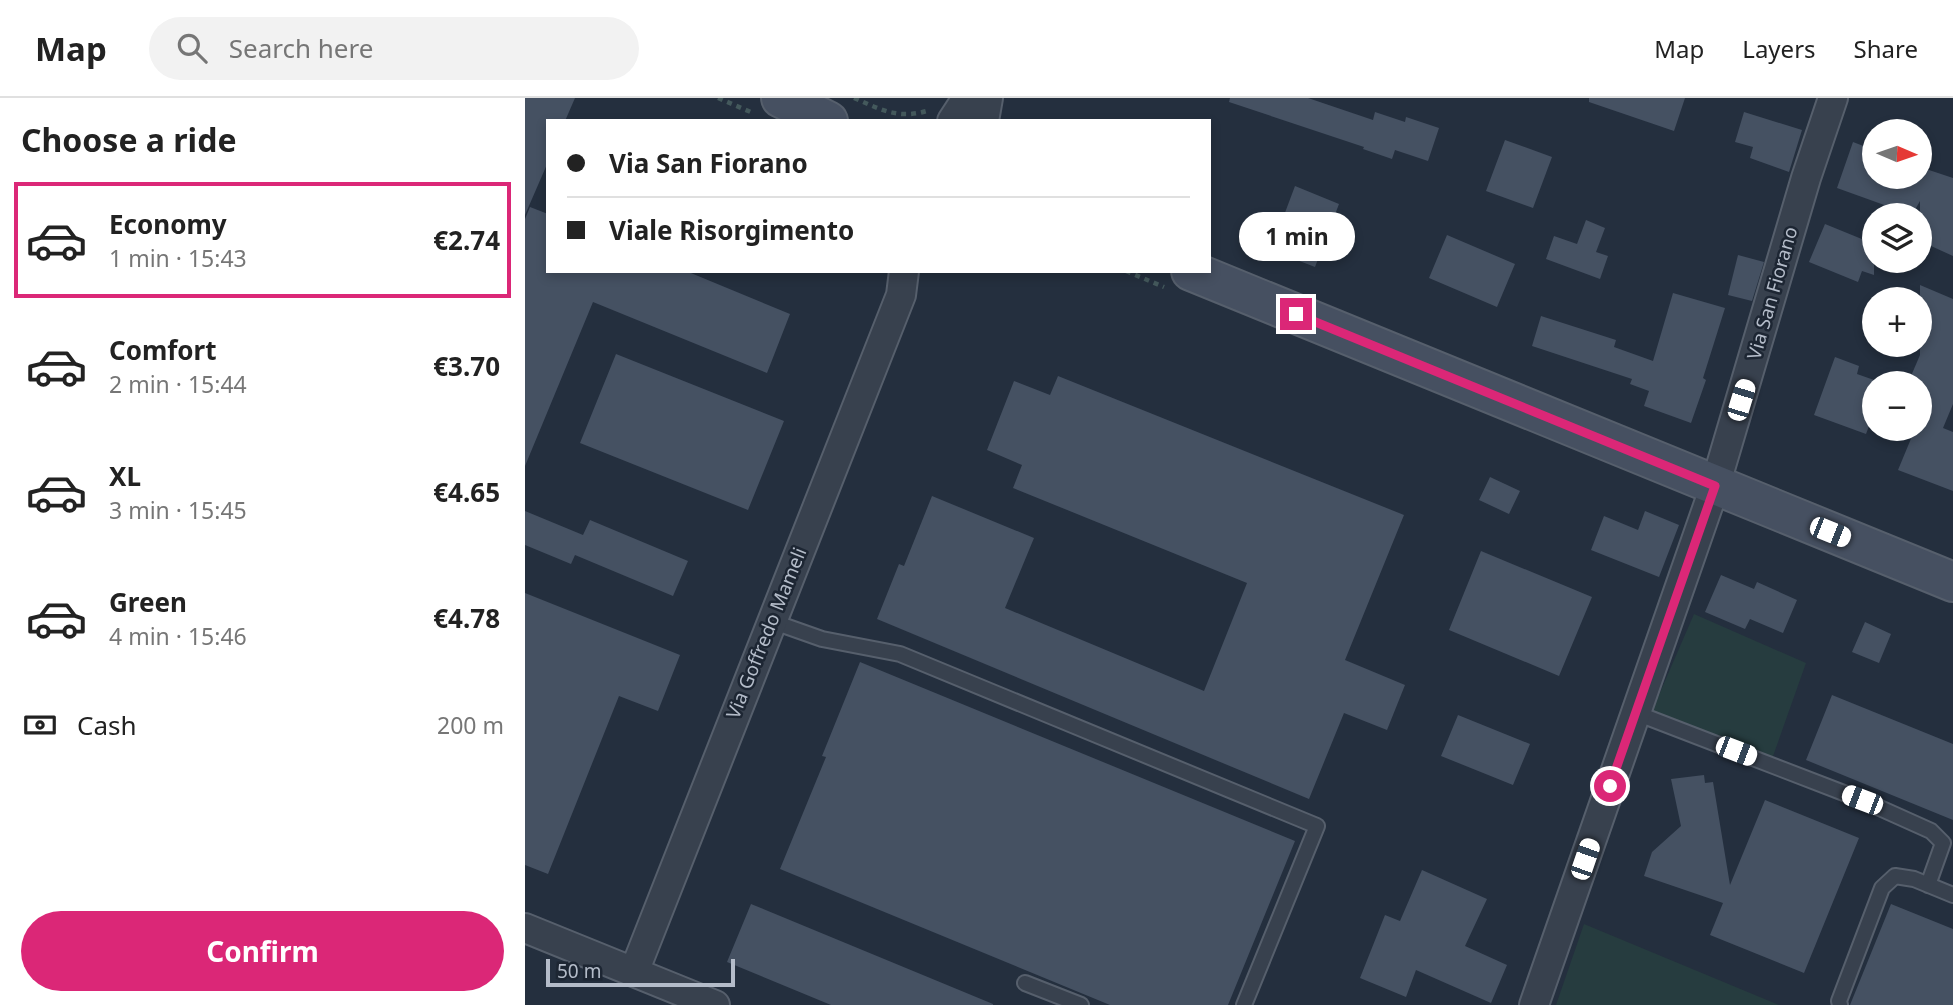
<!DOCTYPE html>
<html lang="en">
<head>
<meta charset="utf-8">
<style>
  :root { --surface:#fff; --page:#f2f2f2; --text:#222; --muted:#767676; --line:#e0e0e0; --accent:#db2777 }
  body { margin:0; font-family:"Noto Sans",sans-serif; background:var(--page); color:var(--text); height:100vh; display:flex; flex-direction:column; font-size:26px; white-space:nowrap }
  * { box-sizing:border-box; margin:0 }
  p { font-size:23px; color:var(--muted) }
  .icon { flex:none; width:38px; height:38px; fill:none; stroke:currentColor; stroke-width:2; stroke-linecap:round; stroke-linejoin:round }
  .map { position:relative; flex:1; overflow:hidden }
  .side { display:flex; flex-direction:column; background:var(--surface); width:525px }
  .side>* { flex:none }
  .banner { position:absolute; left:21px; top:21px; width:665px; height:154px; border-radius:0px; box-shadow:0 4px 10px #0003; display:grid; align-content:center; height:154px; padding:0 21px; background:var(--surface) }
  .needle { width:46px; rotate:92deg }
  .fabs { position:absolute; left:1337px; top:21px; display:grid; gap:14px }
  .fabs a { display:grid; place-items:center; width:70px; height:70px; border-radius:50%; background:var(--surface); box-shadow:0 4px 10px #0003; font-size:35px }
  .scale { position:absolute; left:21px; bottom:18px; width:189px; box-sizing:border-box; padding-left:7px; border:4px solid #b4bcc9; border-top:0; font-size:19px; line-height:24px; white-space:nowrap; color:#b4bcc9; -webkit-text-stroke:5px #1d2633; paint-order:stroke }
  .end { position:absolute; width:32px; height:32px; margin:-16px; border:9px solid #db2777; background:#fff; box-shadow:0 0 0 4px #fff }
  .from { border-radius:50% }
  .bubble { position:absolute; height:49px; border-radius:24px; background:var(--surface); box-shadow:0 4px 10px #0003; font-size:23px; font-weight:700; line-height:49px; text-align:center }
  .car { position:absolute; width:21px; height:42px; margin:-21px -10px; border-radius:9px; box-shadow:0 0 5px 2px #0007; background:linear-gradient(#fff 24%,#345 0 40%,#fff 0 76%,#345 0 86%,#fff 0) }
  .banner b { display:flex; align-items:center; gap:24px; height:66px; font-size:26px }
  .banner b+b { border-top:2px solid var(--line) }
  .banner i { width:18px; height:18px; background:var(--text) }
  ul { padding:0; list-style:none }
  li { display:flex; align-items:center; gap:21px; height:116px; margin:0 14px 10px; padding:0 7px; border:4px solid transparent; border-radius:0px }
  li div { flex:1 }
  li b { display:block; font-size:26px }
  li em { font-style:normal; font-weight:700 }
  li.current { border-color:var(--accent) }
  li>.icon { width:63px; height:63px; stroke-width:1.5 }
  h2 { padding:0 21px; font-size:32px; line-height:84px }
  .pay { display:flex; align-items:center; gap:18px; height:77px; padding:0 21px; font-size:26px }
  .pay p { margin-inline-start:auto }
  .primary-button { display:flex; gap:14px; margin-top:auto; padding:14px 21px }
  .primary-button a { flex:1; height:80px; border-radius:42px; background:var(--accent); color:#fff; font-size:28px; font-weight:700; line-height:80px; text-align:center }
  header { display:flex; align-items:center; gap:42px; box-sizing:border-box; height:98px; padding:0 35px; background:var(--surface); border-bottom:2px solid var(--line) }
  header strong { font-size:33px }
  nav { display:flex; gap:38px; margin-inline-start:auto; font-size:24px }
  .search { width:490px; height:63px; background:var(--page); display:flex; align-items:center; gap:18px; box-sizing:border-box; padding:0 24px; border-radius:38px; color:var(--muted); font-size:26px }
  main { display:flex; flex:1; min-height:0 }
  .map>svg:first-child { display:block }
  .green { fill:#263c3f }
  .building { fill:#455162 }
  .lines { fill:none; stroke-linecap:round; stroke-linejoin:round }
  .lane-casing { stroke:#565f6c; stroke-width:18 }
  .street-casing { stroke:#565f6c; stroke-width:32 }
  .secondary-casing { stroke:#565f6c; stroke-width:42 }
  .path { stroke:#44595c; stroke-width:4.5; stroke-dasharray:5 5; stroke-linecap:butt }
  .lane { stroke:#38414e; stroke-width:14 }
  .street { stroke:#38414e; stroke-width:28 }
  .secondary { stroke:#465061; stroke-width:38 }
  .route { stroke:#db2777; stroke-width:9 }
  .labels { text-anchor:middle; stroke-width:5; stroke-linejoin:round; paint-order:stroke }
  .street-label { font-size:19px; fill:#b4bcc9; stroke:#1d2633 }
</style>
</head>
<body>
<header>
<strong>Map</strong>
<div class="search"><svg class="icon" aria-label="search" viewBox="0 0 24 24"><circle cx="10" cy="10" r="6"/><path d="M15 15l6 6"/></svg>Search here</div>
<nav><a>Map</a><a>Layers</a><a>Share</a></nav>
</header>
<main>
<section class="side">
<h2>Choose a ride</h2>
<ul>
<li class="current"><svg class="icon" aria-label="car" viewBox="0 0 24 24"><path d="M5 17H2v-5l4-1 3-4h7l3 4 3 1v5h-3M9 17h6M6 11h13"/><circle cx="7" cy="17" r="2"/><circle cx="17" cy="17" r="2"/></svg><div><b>Economy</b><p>1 min · 15:43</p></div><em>€2.74</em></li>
<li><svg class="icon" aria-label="car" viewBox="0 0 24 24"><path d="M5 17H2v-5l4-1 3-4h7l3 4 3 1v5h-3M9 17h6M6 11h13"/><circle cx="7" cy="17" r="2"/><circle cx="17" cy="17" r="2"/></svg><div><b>Comfort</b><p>2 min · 15:44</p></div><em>€3.70</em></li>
<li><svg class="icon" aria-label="car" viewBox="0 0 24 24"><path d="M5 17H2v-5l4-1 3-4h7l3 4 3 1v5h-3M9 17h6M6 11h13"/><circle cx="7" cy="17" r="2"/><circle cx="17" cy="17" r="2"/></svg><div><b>XL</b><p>3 min · 15:45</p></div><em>€4.65</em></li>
<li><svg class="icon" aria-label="car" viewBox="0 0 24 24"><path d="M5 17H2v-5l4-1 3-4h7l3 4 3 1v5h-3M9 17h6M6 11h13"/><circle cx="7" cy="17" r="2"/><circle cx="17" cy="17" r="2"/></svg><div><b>Green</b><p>4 min · 15:46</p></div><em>€4.78</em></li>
</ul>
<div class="pay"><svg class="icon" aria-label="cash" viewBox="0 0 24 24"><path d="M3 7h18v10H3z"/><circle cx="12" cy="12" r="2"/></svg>Cash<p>200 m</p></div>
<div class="primary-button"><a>Confirm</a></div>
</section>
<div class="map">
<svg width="1428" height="907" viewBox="0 0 1428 907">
  <rect width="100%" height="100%" fill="#242f3e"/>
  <path class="green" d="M1169,516L1281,565L1247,661L1127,613Z
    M1059,826L1254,907H1031Z"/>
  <path class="building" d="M0,0H50L40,23H23V64L0,117Z
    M705,0H783L848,22L850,14L880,24L881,19L914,30L903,63L870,52L867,61L838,51L839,49L704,4Z
    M1064,0H1160L1149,33L1064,4Z
    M1219,14L1277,32L1264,74L1225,60L1228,49L1210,44Z
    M980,42L1027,59L1008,110L961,93Z
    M1328,44L1349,52V79H1395V69L1428,80V158L1395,143V103L1387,117L1312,90Z
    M770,88L814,106L790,169L746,152Z
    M5,109L23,116V173H161L265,216L242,275L68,204L0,368V121Z
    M1061,122L1080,130L1071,154L1083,158L1075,181L1021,161L1029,138L1052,146Z
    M1300,126L1349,146V177L1337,173L1333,184L1284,164Z
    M922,137L990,166L972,209L904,180Z
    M1213,157L1239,164L1227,203L1203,197Z
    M1395,187L1428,201V306L1418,330L1428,334V393L1373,372L1390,331H1395V285H1383L1395,257Z
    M1148,195L1200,210L1178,280L1181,282L1166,325L1119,308L1124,293L1105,286L1107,281L1007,248L1016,218L1091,242L1089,249L1128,263Z
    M91,256L259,323L223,412L55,345Z
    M1310,259L1334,268L1332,276L1349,282V315L1341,336L1289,317Z
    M533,278L879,417L820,562L880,587L862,632L819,615L784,701L352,521L374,466L379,468L407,398L509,440L480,510L679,593L722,485L488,390L497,367L462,352L489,283L525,297Z
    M965,379L995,393L984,416L954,402Z
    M0,413L58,437L65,422L163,463L148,498L50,457L46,466L0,447Z
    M1120,413L1154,427L1134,479L1066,452L1079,418L1113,432Z
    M956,453L1067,499L1034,578L924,532Z
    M1196,477L1229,491L1232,484L1272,502L1258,535L1225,521L1220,531L1180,514Z
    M0,495L155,557L133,613L94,598L23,776L0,767Z
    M1340,524L1366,536L1354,565L1327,554Z
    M335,564L770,743L703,907H585L255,771L301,659L297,658Z
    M1307,597L1428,646V722L1281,662Z
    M933,617L1005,646L988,687L916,658Z
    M1179,677L1180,685L1188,684L1205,787L1240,702L1334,740L1279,875L1185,837L1198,805L1119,778L1127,754L1156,728L1146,681Z
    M897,772L962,801L940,848L982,867L966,905L891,872L881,899L835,880L860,817L875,823Z
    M226,806L468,906V907H306L202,864Z
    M1366,806L1428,831V907H1325Z"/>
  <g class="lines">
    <g class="lane-casing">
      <path id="lane" d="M246,523L297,541L375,556L792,728L719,907
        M1111,615L1337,702L1406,733L1418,745L1403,787
        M500,885L556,907
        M1315,907L1314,903L1357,790L1370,778L1389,781L1428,797"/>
    </g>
    <g class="street-casing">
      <path id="street" d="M427,23L442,0
        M459,23L463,0
        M0,830L190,907
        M109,874L376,197L379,173
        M1009,907L1190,388L1281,80L1308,0"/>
    </g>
    <g class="secondary-casing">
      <path id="secondary" d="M256,0L303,23
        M666,173L1428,484"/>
    </g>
    <path class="path" d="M193,0L228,15
      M329,0C357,12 374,22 405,12
      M601,173L639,189"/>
    <use href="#lane" class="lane"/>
    <use href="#street" class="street"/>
    <use href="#secondary" class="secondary"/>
  </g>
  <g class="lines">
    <path class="route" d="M771,216L1190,388L1085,688"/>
  </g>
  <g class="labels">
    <g class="street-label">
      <text transform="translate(1247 195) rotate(-74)" y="7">Via San Fiorano</text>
      <text transform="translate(241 535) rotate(-68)" y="7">Via Goffredo Mameli</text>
    </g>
  </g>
</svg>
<div class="fabs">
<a><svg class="needle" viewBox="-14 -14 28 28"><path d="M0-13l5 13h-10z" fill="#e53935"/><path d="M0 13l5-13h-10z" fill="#767676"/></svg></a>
<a><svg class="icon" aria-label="layers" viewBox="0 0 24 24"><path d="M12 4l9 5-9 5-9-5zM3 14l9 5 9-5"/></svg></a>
<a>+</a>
<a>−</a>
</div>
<div class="scale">50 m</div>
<i class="end from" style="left:1085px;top:688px"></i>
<i class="end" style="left:771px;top:216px"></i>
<div class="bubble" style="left:714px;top:114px;width:116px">1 min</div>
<i class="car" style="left:1216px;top:302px;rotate:17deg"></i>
<i class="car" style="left:1305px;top:434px;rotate:112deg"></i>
<i class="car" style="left:1211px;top:653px;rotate:111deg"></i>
<i class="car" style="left:1337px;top:702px;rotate:291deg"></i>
<i class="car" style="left:1060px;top:761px;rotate:19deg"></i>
<div class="banner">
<b><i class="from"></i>Via San Fiorano</b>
<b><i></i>Viale Risorgimento</b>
</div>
</div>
</main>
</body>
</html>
